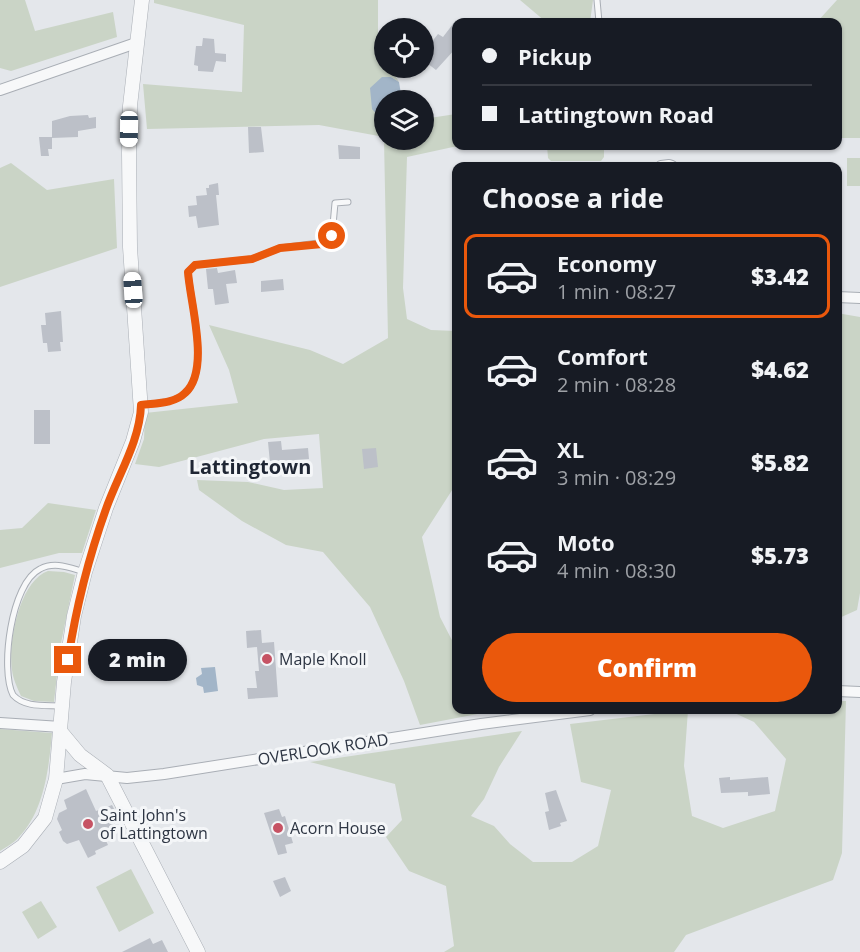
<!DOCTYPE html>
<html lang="en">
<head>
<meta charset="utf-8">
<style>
  :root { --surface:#171b24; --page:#20242c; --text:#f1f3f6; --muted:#9ea1a6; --line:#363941; --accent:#ea580c }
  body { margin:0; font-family:"Open Sans",sans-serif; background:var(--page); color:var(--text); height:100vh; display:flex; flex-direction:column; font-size:22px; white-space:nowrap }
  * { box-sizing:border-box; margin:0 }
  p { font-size:20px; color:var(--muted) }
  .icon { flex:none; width:33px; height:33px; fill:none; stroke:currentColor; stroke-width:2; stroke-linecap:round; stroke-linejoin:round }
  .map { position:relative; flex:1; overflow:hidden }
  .details { position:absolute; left:452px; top:162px; width:390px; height:552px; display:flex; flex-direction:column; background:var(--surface); border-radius:12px; box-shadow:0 2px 4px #0004 }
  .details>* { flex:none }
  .top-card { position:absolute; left:452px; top:18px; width:390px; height:132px; border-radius:12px; box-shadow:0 2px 4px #0004; display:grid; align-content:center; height:132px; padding:0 30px; background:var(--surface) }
  .tools { position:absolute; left:374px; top:18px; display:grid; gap:12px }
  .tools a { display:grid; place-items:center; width:60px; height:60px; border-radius:50%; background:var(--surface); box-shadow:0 2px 4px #0004; font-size:30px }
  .end { position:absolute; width:27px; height:27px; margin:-14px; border:8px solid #ea580c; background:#fff; box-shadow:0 0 0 3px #fff }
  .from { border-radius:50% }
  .bubble { position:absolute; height:42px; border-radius:21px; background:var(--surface); box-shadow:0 2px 4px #0004; font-size:20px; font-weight:800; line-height:42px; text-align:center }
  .car { position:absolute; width:18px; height:36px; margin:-18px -9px; border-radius:8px; box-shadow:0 0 4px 2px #0007; background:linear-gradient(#fff 24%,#345 0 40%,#fff 0 76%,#345 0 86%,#fff 0) }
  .top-card b { display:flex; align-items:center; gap:21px; height:57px; font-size:22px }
  .top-card b+b { border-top:2px solid var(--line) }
  .top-card i { width:15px; height:15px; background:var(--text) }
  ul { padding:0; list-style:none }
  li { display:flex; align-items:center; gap:18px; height:84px; margin:0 12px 9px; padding:0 18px; border:3px solid transparent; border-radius:12px }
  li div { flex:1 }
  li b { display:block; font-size:22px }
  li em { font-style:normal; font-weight:800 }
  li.active { border-color:var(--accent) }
  li>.icon { width:54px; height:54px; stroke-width:1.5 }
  h2 { padding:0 30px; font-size:27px; line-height:72px }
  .button { display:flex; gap:12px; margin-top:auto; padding:12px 30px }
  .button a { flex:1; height:69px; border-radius:36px; background:var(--accent); color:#fff; font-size:24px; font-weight:800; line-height:69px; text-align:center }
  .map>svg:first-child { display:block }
  .green { fill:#cad4c6 }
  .water { fill:#a2b5c8 }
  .building { fill:#bcc0c8 }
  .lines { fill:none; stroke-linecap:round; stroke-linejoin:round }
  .service-casing { stroke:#a9aeb5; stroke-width:7 }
  .minor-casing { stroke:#a9aeb5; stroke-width:12 }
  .tertiary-casing { stroke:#a9aeb5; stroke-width:15 }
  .service { stroke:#f7f8f9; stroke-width:5 }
  .minor { stroke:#f7f8f9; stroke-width:10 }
  .tertiary { stroke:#f7f8f9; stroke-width:14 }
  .route { stroke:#ea580c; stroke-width:8 }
  .poi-dot { fill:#c65364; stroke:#f4f6f8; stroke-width:2 }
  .labels { text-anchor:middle; stroke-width:6; stroke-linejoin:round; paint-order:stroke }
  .poi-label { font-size:16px; fill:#2d3543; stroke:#f4f6f8; text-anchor:start }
  .street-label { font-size:16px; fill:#2d3543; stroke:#f4f6f8 }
  .quarter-label { font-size:20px; font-weight:bold; fill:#1f2634; stroke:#f4f6f8 }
</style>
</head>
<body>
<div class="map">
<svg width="860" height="952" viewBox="0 0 860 952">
  <rect width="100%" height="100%" fill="#e4e7eb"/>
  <path class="green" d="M0,0H25L35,31L113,12L117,37L11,71L0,68Z
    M154,0H378V44L384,54V68H391L399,82L391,77L378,117H384V137L319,125L147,129L143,84L242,92L244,25L154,3Z
    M520,0H593L590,22H546Z
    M837,0H860V138H837V22H817Z
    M456,114V146H472L453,147L407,157L403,288L407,319L431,330L456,331V484L422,537L440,617L456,648V710H487L488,712L420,725L404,681L370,607L323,552L286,545L242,521L199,490L197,480L248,482L284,490L323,488L319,434L264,439L159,467L135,464L144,439L145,413L238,403L229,370L209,325L310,350L343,364L388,338L384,140H423V119Z
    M547,146H604V157L601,161H551L548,158Z
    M847,158H860V186H847Z
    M11,163L47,190L114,179L117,248L0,287V168Z
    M837,313L860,317V593L857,610L837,619Z
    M48,503L96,510L82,553H59L0,568V530L22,528Z
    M48,571L64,572L75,575L60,648L54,702L34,701L21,696C17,687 13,679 12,670C8,643 19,581 48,571Z
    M837,701H846L842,853L833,880L686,935L674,952H444L454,946L446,886L409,871L386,837L402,820L395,784L310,762L522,731L499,767L484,799L471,816L494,826L510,844L533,862H572L598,846L611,790L581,782L570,724L688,710L684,766L692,816L723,828L775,811L786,759L754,722L728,710H837Z
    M0,729L52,733C49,768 44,811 19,837C14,843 6,847 0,851Z
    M131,869L154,913L119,932L96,887Z
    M41,901L57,927L38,939L22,912Z"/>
  <path class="water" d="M382,77H391L399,82L402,100H384V117H379L372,109L370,88Z
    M215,667L218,691L204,693L203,687L197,685L196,678L202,674L201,668Z"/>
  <path class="building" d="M456,20V48L436,70L423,60V53L438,34L443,37Z
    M203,38L214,39L215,53L226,54V62L216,61L213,72L198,71V66L194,65L196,46H202Z
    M88,115L89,118L96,117V128L78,131V137L52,138V121L70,116Z
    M248,127H261L264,152L249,153Z
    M39,137H52V149H48L49,156H41Z
    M338,145L360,147V159H339Z
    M218,183L219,195H216L219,225L198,228L196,216L189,217L188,206L197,205L196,196L207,195L206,188H209V185Z
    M217,268L218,273L235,270L237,283L226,284L229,303L215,305L213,289H208L206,269Z
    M283,279L284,290L261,292V281Z
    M61,311L63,342H60L61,351L48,352L47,343H43L41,325H46L45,313Z
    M34,410H50V444H34Z
    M281,441L282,450L308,448L309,459L295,460L296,474L286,475L285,462L270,463L268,442Z
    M376,448L378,467L364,469L362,449Z
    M261,630L262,643L274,642L278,697L248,699L247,688H257L255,671H259L257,647L247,648L246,631Z
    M730,777V780L768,777L770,794L748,796V792L721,793L719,778Z
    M86,789L96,811L112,805L121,822L102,832L108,845L95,851L96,854L88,858L79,840L67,844L63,841L59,832L62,830L57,819L59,813L67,809L64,800Z
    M556,790L567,821L560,823L561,826L549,830L545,812L549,811L545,793Z
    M279,809L282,817L285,816L293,843L285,845L287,853L278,855L264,813Z
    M285,877L291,891L280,897L273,881Z
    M150,938L153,944L162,940L168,952H122Z"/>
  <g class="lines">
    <g class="service-casing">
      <path id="service" d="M597,0L599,22
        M142,405C156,403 172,403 183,395C212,374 190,302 188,272L195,265L252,259L280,248L326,242L332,236L335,203L348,202
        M61,706C45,705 25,708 13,695C0,670 11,583 40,569C55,561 70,568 85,572"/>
    </g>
    <g class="minor-casing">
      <path id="minor" d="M0,90L136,43
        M661,166L669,165L672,166
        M837,297L860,298
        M837,691L860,692
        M0,723L61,727
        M56,779L85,774L127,778L164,774L481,724L590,710"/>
    </g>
    <g class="tertiary-casing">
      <path id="tertiary" d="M60,731L80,755L107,775L198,952
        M0,862L23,846L45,818L56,779L64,682L74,616L85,572L106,508L133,441L141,412L130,247L129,153L130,106L142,0"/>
    </g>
    <use href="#service" class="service"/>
    <use href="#minor" class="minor"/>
    <use href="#tertiary" class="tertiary"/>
  </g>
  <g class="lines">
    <path class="route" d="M68,660C76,608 88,559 106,509C118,475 140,441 141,405C155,403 174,404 185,393C211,370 190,303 188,272L195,265L252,259L280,248L322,244L329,240L332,236"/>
  </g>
  <g class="poi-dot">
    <circle cx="267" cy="659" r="6"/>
    <circle cx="88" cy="824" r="6"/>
    <circle cx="278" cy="828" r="6"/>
  </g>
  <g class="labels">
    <g class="poi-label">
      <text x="279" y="665">Maple Knoll</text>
      <text x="100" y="821">Saint John's<tspan x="100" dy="18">of Lattingtown</tspan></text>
      <text x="290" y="834">Acorn House</text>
    </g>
    <g class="street-label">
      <text transform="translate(323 749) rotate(-9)" y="6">OVERLOOK ROAD</text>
    </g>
    <g class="quarter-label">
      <text x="250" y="474">Lattingtown</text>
    </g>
  </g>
</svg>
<div class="tools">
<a><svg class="icon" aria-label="locate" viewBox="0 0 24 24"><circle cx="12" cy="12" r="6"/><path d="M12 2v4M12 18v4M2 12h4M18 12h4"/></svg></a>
<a><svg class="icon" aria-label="layers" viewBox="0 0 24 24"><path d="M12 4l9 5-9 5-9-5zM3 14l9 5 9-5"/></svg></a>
</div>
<i class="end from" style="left:332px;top:236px"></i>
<i class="end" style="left:68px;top:660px"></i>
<div class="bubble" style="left:88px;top:639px;width:99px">2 min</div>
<i class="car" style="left:129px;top:129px;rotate:181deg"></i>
<i class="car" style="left:133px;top:290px;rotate:356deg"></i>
<div class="top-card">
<b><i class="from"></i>Pickup</b>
<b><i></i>Lattingtown Road</b>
</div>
<section class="details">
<h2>Choose a ride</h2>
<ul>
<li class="active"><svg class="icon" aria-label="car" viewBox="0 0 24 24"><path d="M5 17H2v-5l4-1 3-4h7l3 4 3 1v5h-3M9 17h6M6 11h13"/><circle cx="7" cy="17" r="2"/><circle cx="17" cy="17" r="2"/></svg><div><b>Economy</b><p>1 min · 08:27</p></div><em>$3.42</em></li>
<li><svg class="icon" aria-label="car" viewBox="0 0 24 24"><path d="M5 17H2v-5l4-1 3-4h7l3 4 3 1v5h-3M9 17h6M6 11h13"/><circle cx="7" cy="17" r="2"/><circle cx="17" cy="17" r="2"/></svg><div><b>Comfort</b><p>2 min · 08:28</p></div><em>$4.62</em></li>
<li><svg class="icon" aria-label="car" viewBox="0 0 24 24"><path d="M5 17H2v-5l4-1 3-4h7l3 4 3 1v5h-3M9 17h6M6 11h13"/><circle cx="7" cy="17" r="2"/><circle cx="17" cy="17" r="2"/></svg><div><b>XL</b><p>3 min · 08:29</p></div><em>$5.82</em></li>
<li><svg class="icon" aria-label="car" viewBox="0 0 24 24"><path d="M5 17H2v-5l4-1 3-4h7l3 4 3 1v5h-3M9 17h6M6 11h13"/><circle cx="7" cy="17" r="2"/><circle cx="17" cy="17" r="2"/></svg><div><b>Moto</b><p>4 min · 08:30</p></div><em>$5.73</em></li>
</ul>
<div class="button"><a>Confirm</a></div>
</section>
</div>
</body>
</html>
